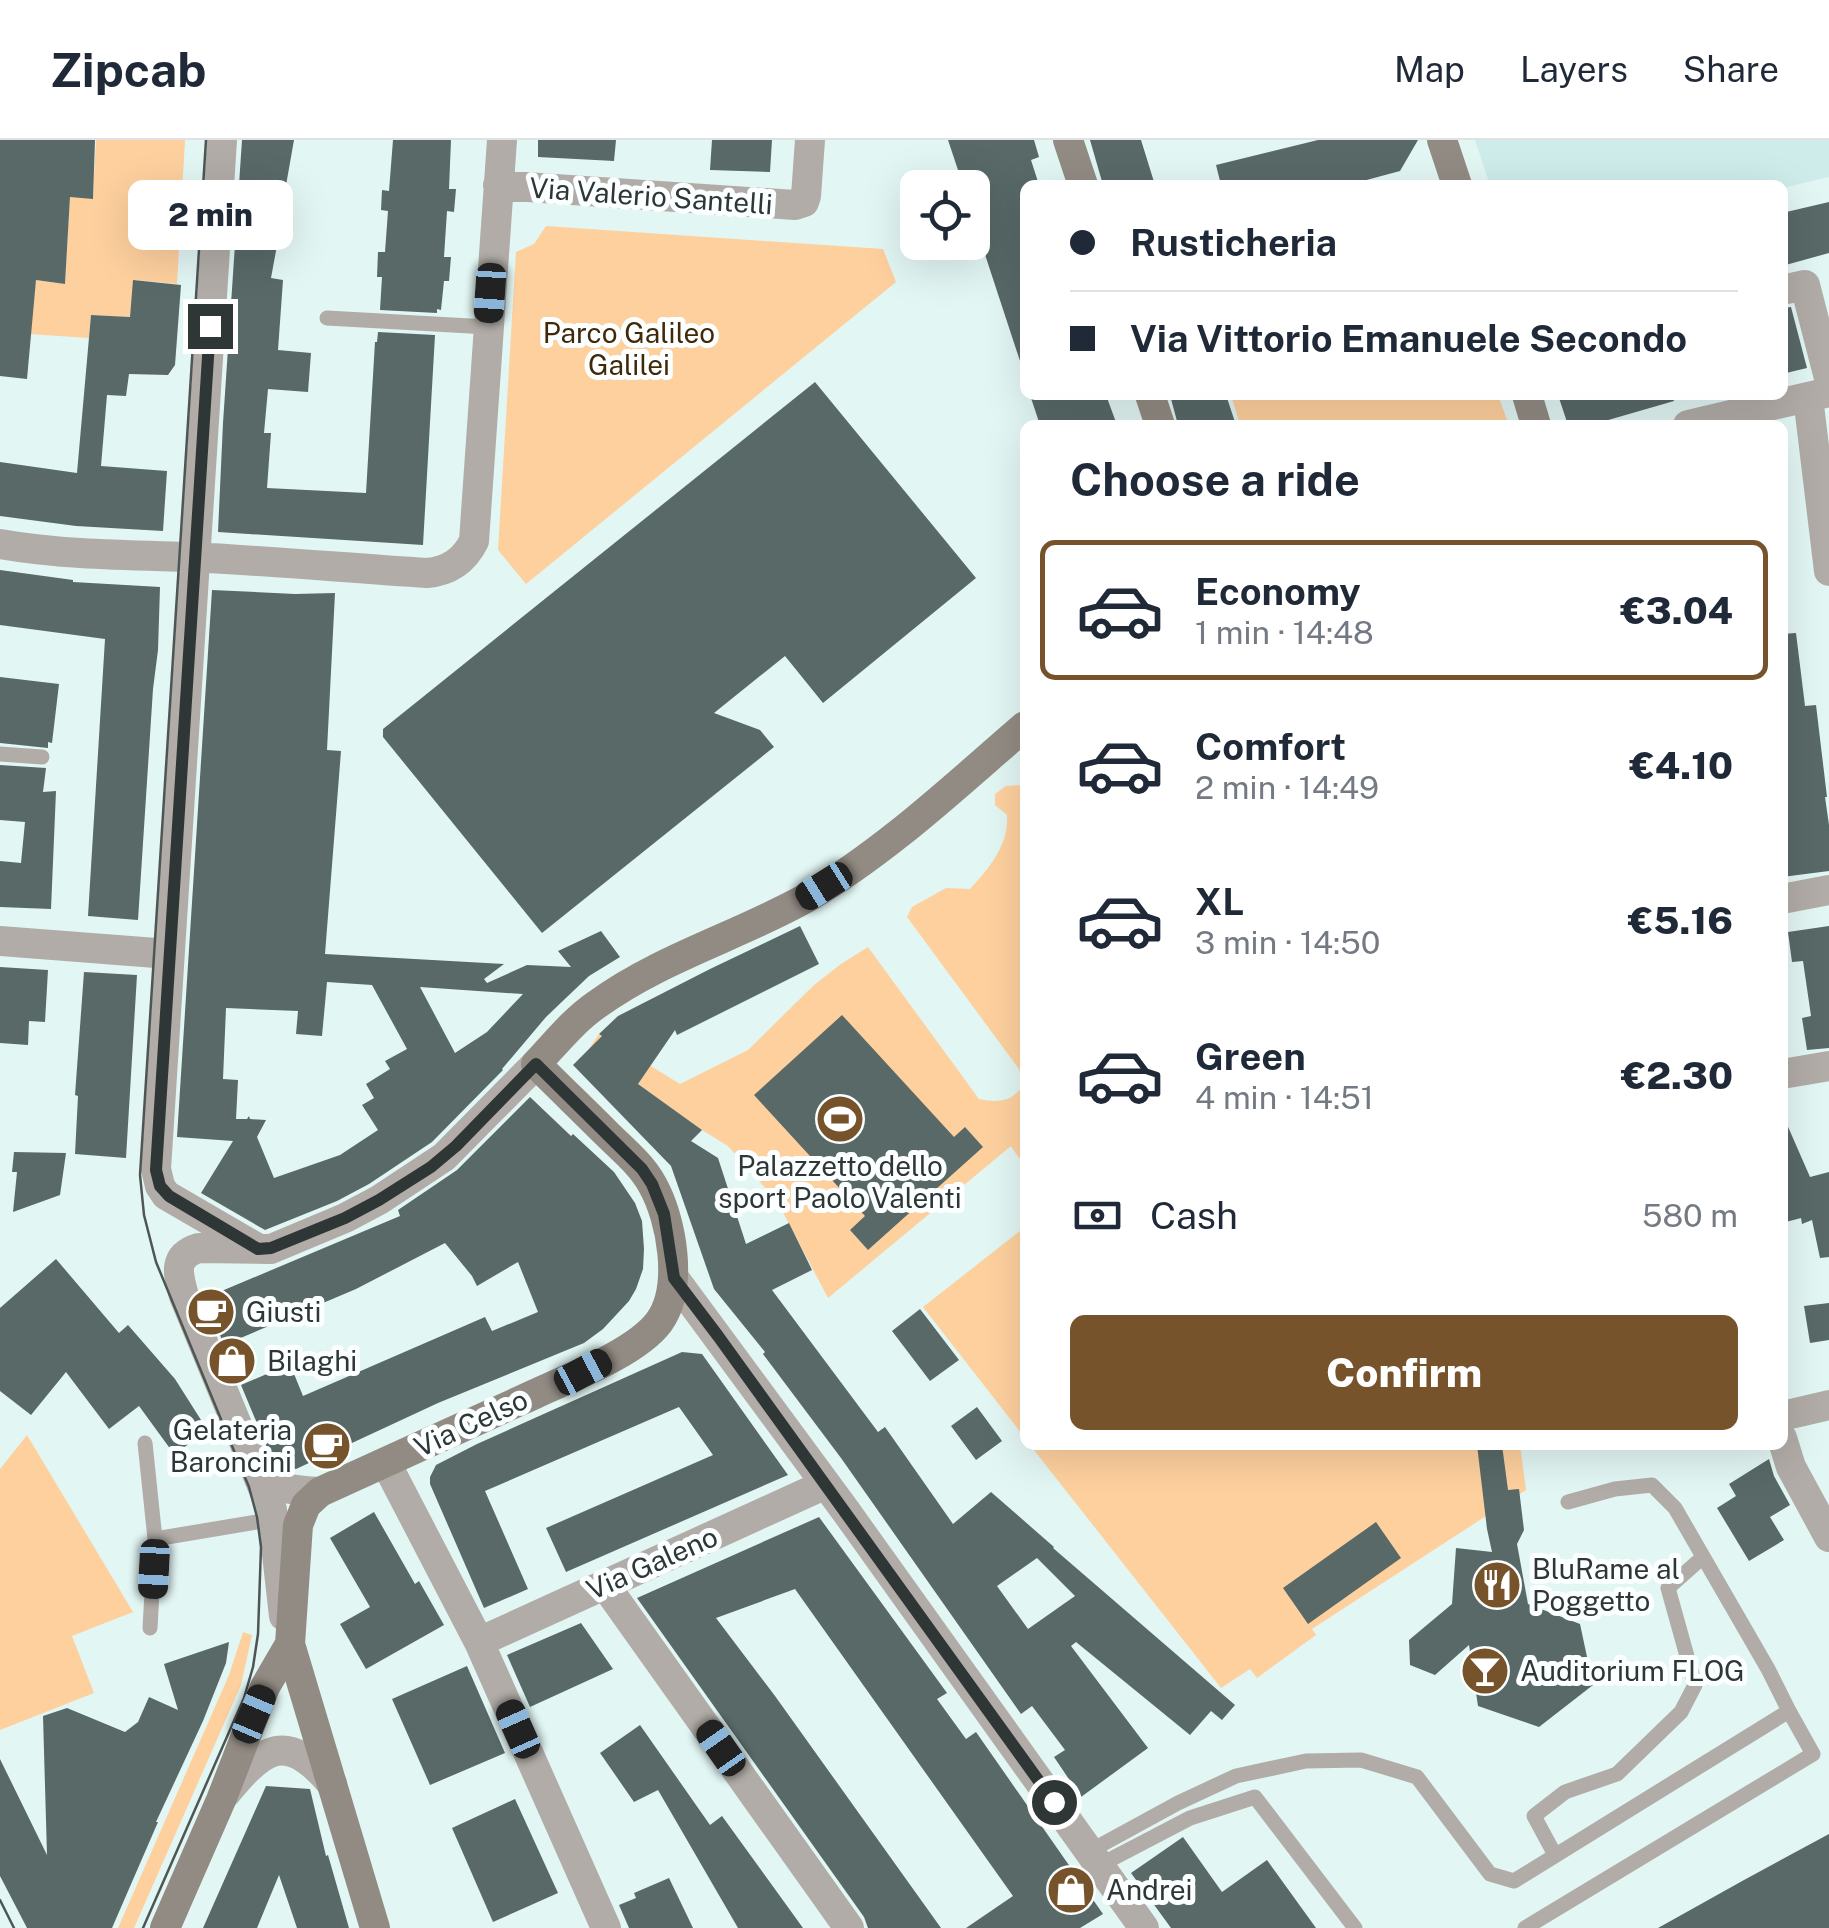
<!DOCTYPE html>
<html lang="en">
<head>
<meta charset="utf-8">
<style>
  :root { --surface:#fff; --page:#f6f6f7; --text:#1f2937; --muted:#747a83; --line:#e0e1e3; --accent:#76532b }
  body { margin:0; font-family:"Public Sans",sans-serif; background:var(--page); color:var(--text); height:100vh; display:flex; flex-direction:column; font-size:38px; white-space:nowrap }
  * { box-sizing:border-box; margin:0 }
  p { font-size:32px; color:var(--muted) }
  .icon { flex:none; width:55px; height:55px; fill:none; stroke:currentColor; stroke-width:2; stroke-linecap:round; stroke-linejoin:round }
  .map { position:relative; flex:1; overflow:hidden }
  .side { position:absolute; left:1020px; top:280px; width:768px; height:1030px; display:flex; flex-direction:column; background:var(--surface); border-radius:15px; box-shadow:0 10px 40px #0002 }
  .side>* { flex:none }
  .banner { position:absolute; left:1020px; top:40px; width:768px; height:220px; border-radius:15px; box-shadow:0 10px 40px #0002; display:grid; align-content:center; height:220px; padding:0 50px; background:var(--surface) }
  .buttons { position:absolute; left:900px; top:30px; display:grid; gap:20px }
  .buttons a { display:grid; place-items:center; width:90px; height:90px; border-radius:15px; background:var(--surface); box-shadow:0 10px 40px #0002; font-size:50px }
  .end { position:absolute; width:45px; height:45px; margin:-22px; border:12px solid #2f3636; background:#fff; box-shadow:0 0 0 5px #fff }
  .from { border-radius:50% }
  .bubble { position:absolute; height:70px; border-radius:15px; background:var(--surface); box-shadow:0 10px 40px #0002; font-size:32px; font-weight:800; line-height:70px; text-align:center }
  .car { position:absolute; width:30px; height:60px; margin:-30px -15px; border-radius:12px; box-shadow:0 0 8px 2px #0007; background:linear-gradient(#222 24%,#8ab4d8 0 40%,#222 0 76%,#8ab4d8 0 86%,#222 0) }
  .banner b { display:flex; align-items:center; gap:35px; height:95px; font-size:38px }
  .banner b+b { border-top:2px solid var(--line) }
  .banner i { width:25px; height:25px; background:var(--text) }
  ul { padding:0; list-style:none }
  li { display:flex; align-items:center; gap:30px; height:140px; margin:0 20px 15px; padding:0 30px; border:5px solid transparent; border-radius:15px }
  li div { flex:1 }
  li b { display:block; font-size:38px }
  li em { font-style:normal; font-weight:800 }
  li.current { border-color:var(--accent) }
  li>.icon { width:90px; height:90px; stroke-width:1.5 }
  h2 { padding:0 50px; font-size:45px; line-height:120px }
  .pay { display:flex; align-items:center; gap:25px; height:110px; padding:0 50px; font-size:38px }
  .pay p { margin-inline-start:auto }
  .cta { display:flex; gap:20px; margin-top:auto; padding:20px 50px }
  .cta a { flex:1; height:115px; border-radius:15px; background:var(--accent); color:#fff; font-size:40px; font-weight:800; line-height:115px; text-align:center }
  header { display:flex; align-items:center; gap:60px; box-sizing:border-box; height:140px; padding:0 50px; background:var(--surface); border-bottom:2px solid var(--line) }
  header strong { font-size:48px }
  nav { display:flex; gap:55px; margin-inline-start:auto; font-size:35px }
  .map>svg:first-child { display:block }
  .built { fill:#ceecea }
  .green { fill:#fed09e }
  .building { fill:#586968; fill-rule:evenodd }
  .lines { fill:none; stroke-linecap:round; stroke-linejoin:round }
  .lane { stroke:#b1aca7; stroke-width:15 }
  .street { stroke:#b1aca7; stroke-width:30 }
  .secondary { stroke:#928b83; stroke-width:30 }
  .tram { stroke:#4d5655; stroke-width:2.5 }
  .route { stroke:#2f3636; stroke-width:12 }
  .labels { text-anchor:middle; stroke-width:10; stroke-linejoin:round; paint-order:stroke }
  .street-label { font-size:28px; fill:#2f3636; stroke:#fbffff }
  .park-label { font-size:28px; fill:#422807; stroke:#fbffff }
  .poi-label { font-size:28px; fill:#2f3636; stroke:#fbffff; text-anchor:start }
</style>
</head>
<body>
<header>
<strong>Zipcab</strong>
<nav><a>Map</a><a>Layers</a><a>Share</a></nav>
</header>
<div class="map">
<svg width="1829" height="1788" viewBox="0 0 1829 1788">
  <rect width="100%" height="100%" fill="#e2f6f4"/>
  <path class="built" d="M1475,0H1829V37L1783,48L1782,45H1490Z"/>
  <path class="green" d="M96,0H185L177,144L134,140L130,177L91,175L89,198L29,194L36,140L65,144L70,57L93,58Z
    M546,86L883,109L896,142L526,444L498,410L516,112L534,104Z
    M1231,255H1498L1509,285H1240Z
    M1025,645V1016L1019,1018L1011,1006L828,1158L777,1061L728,1006L702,990L589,909L599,894L680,944L748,910L814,845L841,824L868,807L979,959C997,963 1013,962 1023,945L1019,929L907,777L912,767L946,748L970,749C989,728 1009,705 1007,675L995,665V654L1006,646Z
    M1025,1087V1298L923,1167Z
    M27,1295L133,1472L72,1496L94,1553L0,1590V1329Z
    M1030,1305H1520L1526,1350L1312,1489L1316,1495L1257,1538L1250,1529L1221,1548Z
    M243,1492L252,1495L241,1545L134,1788H118L229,1535Z"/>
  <path class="building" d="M0,0H95L93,59L70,57L65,144L36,140L27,239L0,236Z
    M242,0H294L282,68L288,69L282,101L278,100L271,138L283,140L278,210L311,213L308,252L268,249L264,293H271L267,348L366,353L375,202H377L378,192L435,195L423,405L218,392L223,283Z
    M393,0H451L449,49H456L454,72L447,71L444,117H451L449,141H444L441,170L437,169V173L380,170L382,137H377L378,112H385L388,71L381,70L382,50L389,51Z
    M538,0H616L614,21L538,17Z
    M712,0H772L770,32L710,30Z
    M948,0H1034L1039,17L1031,20L1039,45H1025V224H1021L972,75V48H964Z
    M1090,0H1141L1155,45H1103Z
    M1318,0H1418L1400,31L1348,45H1221L1216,25Z
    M1829,62V113L1782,126V73Z
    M133,140L181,145L175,225L168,235L129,234L126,256L107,255L101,326L167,331L163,391L76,386L0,376V322L77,333L91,175L130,177Z
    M1791,167L1807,228L1782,234V168Z
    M815,242L976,438L823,563L785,516L714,573L760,590L774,607L542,793L383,597V589Z
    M1030,255H1106L1117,285H1040Z
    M1170,255H1226L1236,285H1178Z
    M1558,255H1673L1674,261L1591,285H1568Z
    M0,430L73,440V442L160,447L158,510L153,549L138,780L88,776L105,499L0,485Z
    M212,450L295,454L335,453L327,610L341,611L325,814L504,824L484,839L487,843L527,825L571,827L558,811L601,791L620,817L589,836L546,877L502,929L503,930L432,1002L369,1044L337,1061L265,1090L201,1053L233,1001L177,997ZM327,842L372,845L407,909L385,921L390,929L366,944L374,958L362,965L378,990L340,1015L274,1038L257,997L266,980L250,979L249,976L247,979H236L238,940L223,939L226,868L298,871L296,894L322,896ZM420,847L492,852L523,854L487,892L455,913Z
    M1796,493L1805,566L1816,565L1827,657H1825L1829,685V731L1782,737V494Z
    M0,537L59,544L52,603L48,602V608L0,603Z
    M0,625L46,628L43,652L56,651L51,769L0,767V721L21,723L25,682L0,680Z
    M800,786L819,824L677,895L675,890L638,944L702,990L691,1001L718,1018L746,1104L789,1083L812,1130L772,1150L878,1292L885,1287L953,1384L991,1352L1054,1407L1053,1408L1235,1565L1222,1580L1211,1571L1190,1595L1076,1502L1071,1506L1148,1608L1081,1657L1054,1617L1065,1610L1032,1566L1021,1574L841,1318L763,1214L765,1212L714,1149L671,1026L573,925L602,896L599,894L618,876L710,829ZM1037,1418L1075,1456L1028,1489L997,1446Z
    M1829,786V908L1807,910L1802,878L1811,876L1803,821L1792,822L1788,792Z
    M0,827L48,830L45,882L29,881L28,905L0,903Z
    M84,832L137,835L126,1018L75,1014L78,956L75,955Z
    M842,875L954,997L965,987L983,1007L868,1110L850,1090L865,1076L754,955Z
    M530,957L571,996L573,994L614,1032L635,1063L642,1081L644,1109L643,1129L636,1149L629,1161L603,1189L584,1203L438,1263L296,1329L282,1327L274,1324L241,1245L290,1224L303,1256L485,1177L492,1191L538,1172L518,1122L477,1146L472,1136L445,1103L356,1149L224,1205L205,1158L400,1076L398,1070L457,1030Z
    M1782,973L1810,1037L1829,1032V1117L1820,1118L1812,1080L1802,1084L1801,1078L1782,1083Z
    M14,1012L66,1013L60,1055L13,1072L17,1032H12Z
    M56,1119L119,1193L128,1185L175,1239L208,1291L174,1314L139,1266L109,1289L66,1232L31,1275L0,1251V1168Z
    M1829,1163V1200L1810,1203L1804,1166Z
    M920,1169L959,1220L930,1241L892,1191Z
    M682,1212L702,1214L788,1335L566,1432L546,1388L713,1315L679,1267L485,1351L528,1449L484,1468L430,1344V1337L436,1325L477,1304Z
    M977,1267L1002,1301L976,1320L951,1286Z
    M1477,1305H1502L1508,1350L1519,1349L1524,1390L1517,1404L1528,1464L1580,1484L1593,1545L1539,1587L1478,1566L1469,1505L1435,1535L1410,1525L1409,1500L1452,1464L1456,1408L1492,1412L1487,1389Z
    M1769,1319L1774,1336L1790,1365L1770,1377L1784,1400L1749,1421L1717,1368L1736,1356L1729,1344Z
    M374,1372L415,1444L419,1441L444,1485L366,1529L340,1484L370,1467L330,1398Z
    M819,1377L947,1553L937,1559L966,1599L976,1592L1103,1774L1080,1788H966L1013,1756L795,1449L716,1478L775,1556L941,1788H868L864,1777L637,1458Z
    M1376,1382L1401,1418L1308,1484L1283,1448Z
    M581,1483L613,1529L530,1567L507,1515Z
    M229,1502L226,1523L203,1581L156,1682H158L112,1788H27L0,1736V1619L47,1715L43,1576L67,1568L125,1592L138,1582L149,1557L178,1570L164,1524Z
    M467,1526L505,1613L430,1645L392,1559Z
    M640,1585L710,1685L722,1676L803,1788H738L658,1650L634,1662L600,1613Z
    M266,1646L310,1649L326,1716L328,1715L349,1788H297L279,1735L257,1788H203Z
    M515,1659L558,1753L493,1782L452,1688Z
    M1829,1694V1788H1658L1744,1740Z
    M1183,1697L1222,1752L1267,1720L1316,1788H1171L1131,1733Z
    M669,1738L693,1788H629L619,1765L636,1758L634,1753Z"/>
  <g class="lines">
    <path class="lane" d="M327,178L488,187
      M0,614L42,617
      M145,1303L155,1399
      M1568,1362L1615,1349L1652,1345L1675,1368L1768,1529L1789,1571
      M150,1488L155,1399L274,1379
      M1090,1711L1178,1663L1236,1636L1306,1621L1361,1620L1417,1637L1490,1734L1514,1741L1789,1571L1813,1614L1525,1788
      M1555,1715L1534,1676L1565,1652L1617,1634L1681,1572L1695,1545L1668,1448L1703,1417
      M1100,1725L1190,1678L1255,1657L1355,1788"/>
    <path class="street" d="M222,0L156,1029L160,1046L166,1055L259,1109
      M498,45L795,65L804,62L806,56L810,0
      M1782,150L1805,145L1829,238
      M1808,257L1829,431
      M1688,285L1829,252
      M0,404C63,415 127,415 191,417C270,421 349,428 427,433C449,431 464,421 474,401L502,0
      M1782,759L1829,750
      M0,801L169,814
      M1782,934L1829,926
      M674,1138L845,1370L1144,1788
      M1782,1276L1829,1265
      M1782,1298L1791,1327L1829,1397
      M386,1323L479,1502L606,1788
      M258,1335C275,1349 298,1351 320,1352
      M605,1445L849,1788
      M284,1476L272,1370L184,1156C178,1134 172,1116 199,1108L271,1109L345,1078L379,1060L444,1017L536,924
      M479,1502L826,1344
      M226,1653C264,1606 287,1591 332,1644"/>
    <path class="secondary" d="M1068,0L1083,45
      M1442,0L1457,45
      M1150,255L1160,285
      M1527,255L1536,285
      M165,1788L221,1660L265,1547L290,1504
      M375,1788L290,1504L298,1385L306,1365L320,1352C392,1319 463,1287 535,1254C569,1238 636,1213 659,1182C684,1148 672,1079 652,1044C641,1024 622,1009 606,993C583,970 559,947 536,924C555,904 573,881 596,865C660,818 739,796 808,757C888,710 955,646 1025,586"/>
    <path class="tram" d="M0,1760L14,1788
      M143,1788L244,1558L253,1527L258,1494L261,1407L257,1377L249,1347L156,1122L144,1075L140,1035L206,0"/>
  </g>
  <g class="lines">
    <path class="route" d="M210,186L156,1030L160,1046L169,1056L258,1109L271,1108L345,1078L379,1060L431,1027L456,1006L536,924L642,1029L652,1044L664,1074L674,1138L718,1196L1054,1662"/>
  </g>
  <defs>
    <g id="stadium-disc" transform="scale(2.5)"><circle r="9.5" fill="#76532b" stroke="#fbffff"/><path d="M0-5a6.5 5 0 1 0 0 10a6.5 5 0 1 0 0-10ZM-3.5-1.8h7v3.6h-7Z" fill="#fff"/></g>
    <g id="cafe-disc" transform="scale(2.5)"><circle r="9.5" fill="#76532b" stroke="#fbffff"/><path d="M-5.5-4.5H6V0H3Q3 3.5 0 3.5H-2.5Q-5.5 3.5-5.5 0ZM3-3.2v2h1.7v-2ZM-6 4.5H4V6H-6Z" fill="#fff"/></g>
    <g id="shop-disc" transform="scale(2.5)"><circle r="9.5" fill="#76532b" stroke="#fbffff"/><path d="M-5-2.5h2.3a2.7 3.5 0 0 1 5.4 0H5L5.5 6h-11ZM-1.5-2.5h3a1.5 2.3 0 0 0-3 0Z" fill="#fff"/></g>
    <g id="restaurant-disc" transform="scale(2.5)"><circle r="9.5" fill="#76532b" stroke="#fbffff"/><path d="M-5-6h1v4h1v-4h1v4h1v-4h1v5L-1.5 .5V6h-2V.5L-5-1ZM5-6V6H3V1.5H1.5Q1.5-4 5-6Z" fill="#fff"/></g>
    <g id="bar-disc" transform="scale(2.5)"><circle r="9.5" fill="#76532b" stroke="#fbffff"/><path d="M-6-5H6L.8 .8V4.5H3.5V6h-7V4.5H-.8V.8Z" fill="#fff"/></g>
  </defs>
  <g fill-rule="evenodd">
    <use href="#stadium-disc" x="840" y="979"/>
    <use href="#cafe-disc" x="211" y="1172"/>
    <use href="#shop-disc" x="232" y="1221"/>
    <use href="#cafe-disc" x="327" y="1306"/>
    <use href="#restaurant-disc" x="1497" y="1445"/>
    <use href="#bar-disc" x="1485" y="1531"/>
    <use href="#shop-disc" x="1071" y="1750"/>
  </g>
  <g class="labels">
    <g class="street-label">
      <text transform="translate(651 56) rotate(4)" y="10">Via Valerio Santelli</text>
      <text transform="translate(471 1283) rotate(-25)" y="10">Via Celso</text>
      <text transform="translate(652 1423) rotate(-24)" y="10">Via Galeno</text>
    </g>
    <g class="park-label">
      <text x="629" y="203">Parco Galileo<tspan x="629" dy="32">Galilei</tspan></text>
    </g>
    <g class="poi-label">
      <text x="840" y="1036" text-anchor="middle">Palazzetto dello<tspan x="840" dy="32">sport Paolo Valenti</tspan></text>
      <text x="246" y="1182">Giusti</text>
      <text x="267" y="1231">Bilaghi</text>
      <text x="292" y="1300" text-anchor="end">Gelateria<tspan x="292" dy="32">Baroncini</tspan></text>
      <text x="1532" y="1439">BluRame al<tspan x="1532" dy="32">Poggetto</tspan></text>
      <text x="1520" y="1541">Auditorium FLOG</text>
      <text x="1106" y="1760">Andrei</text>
    </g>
  </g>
</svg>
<div class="buttons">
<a><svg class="icon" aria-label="locate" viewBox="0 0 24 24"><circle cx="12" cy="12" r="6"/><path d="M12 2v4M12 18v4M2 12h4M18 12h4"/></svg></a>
</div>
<i class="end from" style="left:1054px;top:1662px"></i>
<i class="end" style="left:210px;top:186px"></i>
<div class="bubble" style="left:128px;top:40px;width:165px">2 min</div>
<i class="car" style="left:490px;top:153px;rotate:184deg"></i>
<i class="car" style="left:824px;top:746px;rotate:238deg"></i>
<i class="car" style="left:583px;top:1232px;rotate:62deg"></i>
<i class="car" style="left:154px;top:1429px;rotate:183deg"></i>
<i class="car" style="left:254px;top:1574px;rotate:23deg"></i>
<i class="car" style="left:518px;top:1589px;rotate:336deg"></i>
<i class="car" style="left:721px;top:1608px;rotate:325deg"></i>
<div class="banner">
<b><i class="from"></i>Rusticheria</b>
<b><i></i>Via Vittorio Emanuele Secondo</b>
</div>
<section class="side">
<h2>Choose a ride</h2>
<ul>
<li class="current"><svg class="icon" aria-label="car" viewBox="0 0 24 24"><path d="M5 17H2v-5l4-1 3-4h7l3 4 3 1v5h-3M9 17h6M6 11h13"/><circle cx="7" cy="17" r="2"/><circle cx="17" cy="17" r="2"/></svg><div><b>Economy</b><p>1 min · 14:48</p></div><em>€3.04</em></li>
<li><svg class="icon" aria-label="car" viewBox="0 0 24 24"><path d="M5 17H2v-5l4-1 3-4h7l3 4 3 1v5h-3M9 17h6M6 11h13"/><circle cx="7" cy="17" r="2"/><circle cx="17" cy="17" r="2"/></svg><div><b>Comfort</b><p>2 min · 14:49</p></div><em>€4.10</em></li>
<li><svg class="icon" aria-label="car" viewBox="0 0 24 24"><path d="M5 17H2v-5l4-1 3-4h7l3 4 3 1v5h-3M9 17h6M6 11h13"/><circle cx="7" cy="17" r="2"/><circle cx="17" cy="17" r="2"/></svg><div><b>XL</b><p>3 min · 14:50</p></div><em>€5.16</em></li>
<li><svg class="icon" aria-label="car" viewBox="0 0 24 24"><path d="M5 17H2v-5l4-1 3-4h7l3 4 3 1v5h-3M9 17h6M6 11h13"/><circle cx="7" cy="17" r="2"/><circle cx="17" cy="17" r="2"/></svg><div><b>Green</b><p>4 min · 14:51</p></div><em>€2.30</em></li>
</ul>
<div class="pay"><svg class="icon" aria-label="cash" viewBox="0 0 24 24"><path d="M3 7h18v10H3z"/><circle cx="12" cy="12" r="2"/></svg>Cash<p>580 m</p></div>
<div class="cta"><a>Confirm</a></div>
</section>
</div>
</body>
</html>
